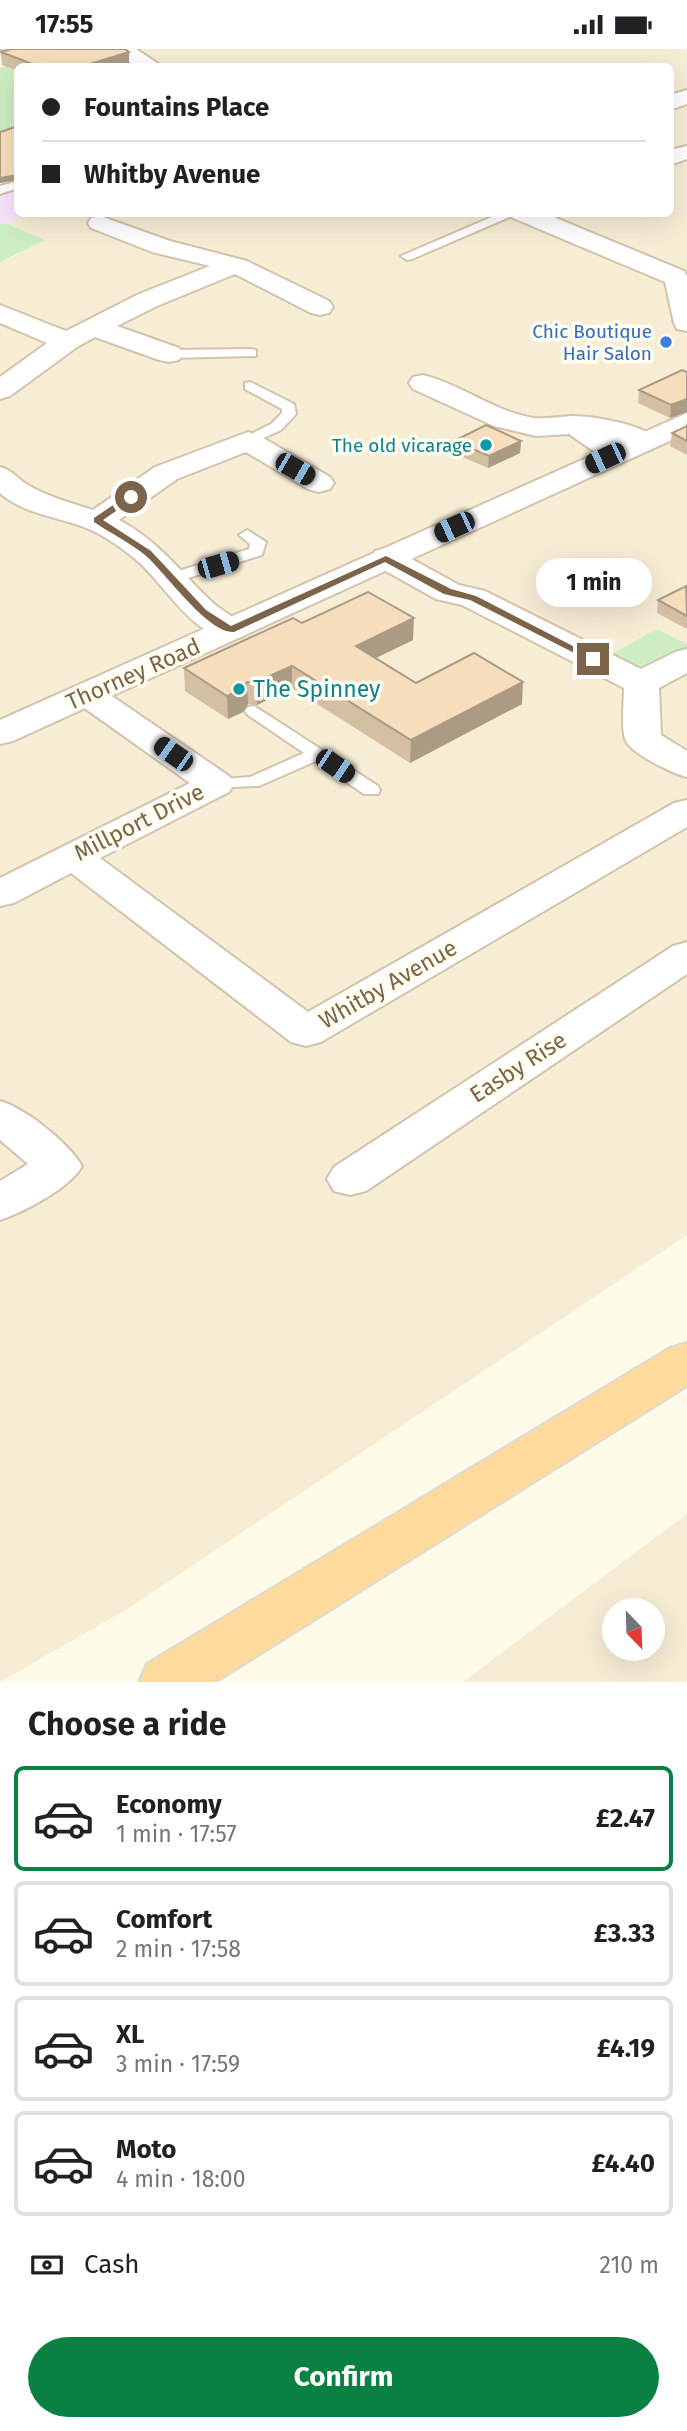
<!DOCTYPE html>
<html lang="en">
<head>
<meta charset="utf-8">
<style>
  :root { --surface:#fff; --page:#f2f2f2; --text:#202124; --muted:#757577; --line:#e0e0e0; --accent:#0b8043 }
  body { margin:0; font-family:"Fira Sans",sans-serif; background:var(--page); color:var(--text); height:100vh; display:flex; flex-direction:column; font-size:26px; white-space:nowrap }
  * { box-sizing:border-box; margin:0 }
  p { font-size:23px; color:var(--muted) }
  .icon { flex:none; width:38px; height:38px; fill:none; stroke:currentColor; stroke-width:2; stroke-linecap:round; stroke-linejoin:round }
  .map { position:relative; height:1633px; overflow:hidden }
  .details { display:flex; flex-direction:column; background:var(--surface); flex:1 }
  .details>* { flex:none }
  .guide { position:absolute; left:14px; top:14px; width:660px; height:154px; border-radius:10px; box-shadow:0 7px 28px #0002; display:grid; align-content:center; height:154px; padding:0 28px; background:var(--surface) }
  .needle { width:46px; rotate:157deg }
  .fabs { position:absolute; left:602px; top:1549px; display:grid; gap:14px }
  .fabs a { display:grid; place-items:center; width:63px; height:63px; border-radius:50%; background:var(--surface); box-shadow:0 7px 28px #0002; font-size:35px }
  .end { position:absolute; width:32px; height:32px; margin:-16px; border:9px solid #7b6449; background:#fff; box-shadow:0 0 0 4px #fff }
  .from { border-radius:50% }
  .bubble { position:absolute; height:49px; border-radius:24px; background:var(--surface); box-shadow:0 7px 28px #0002; font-size:23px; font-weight:700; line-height:49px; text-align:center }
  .car { position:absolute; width:21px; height:42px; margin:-21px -10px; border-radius:9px; box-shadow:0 0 5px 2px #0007; background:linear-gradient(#222 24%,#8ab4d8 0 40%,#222 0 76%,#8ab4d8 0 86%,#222 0) }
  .guide b { display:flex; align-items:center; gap:24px; height:66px; font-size:26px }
  .guide b+b { border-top:2px solid var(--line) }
  .guide i { width:18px; height:18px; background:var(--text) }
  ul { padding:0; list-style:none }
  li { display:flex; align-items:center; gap:21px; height:105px; margin:0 14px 10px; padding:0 14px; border:4px solid var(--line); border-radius:10px }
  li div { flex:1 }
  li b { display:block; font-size:26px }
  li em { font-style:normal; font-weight:700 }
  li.active { border-color:var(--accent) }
  li>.icon { width:63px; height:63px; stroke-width:1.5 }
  h2 { padding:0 28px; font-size:32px; line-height:84px }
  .pay { display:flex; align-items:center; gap:18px; height:77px; padding:0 28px; font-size:26px }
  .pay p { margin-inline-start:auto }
  .action { display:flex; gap:14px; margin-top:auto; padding:14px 28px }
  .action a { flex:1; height:80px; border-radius:42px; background:var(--accent); color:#fff; font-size:28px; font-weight:700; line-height:80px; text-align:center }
  .status { display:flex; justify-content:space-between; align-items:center; height:49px; padding:0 35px; background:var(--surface); direction:ltr }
  .status svg { height:19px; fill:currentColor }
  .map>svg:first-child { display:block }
  .residential { fill:#f7edd5; fill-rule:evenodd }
  .education { fill:#f7e4fb }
  .green { fill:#cdeec4 }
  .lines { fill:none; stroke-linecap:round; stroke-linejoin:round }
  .service-casing { stroke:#d2c3ac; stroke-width:4 }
  .minor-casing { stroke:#d2c3ac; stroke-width:4 }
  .tertiary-casing { stroke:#d2c3ac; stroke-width:4 }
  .trunk-casing { stroke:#dfdad3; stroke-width:4 }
  .service { fill:#fff; fill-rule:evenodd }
  .minor { fill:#fff; fill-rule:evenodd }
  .tertiary { fill:#fff; fill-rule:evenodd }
  .trunk { fill:#feda9c; fill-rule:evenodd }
  .wall { fill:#d4bfa3 }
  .shaded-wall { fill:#ac9b84 }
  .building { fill:#f6debd; stroke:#ac9b84; stroke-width:2 }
  .route { fill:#7b6449 }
  .shop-dot { fill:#3f7fe0; stroke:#fffcf0; stroke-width:2.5 }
  .culture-dot { fill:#0f9aa8; stroke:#fffcf0; stroke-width:2.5 }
  .labels { text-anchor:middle; stroke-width:7; stroke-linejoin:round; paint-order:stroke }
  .far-shop-label { font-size:19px; fill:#366cbe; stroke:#fffcf0; text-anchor:end }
  .far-culture-label { font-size:19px; fill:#0d838f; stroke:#fffcf0; text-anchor:end }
  .street-label { font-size:23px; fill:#7b6449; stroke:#fffcf0 }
  .culture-label { font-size:23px; fill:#0d838f; stroke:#fffcf0; text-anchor:start }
</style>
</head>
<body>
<div class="status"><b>17:55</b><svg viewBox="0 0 49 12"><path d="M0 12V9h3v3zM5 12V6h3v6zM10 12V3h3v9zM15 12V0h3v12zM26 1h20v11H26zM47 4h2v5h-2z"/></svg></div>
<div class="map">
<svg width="687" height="1633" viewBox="0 0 687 1633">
  <rect width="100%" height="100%" fill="#fefae8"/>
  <path class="residential" d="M106,0H687V1186L129,1559L0,1633V213L19,205L5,174L30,164H670V18H132Z
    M687,1465V1633H463ZM653,1561V1600H614V1561Z"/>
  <path class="education" d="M5,17L17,22L18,164L30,165L6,175L45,191L0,213V19Z"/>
  <path class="green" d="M5,17L17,22V81L0,89V19Z
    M5,174L45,191L0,213V176Z
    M657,580L687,595V600C653,617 645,625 609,606Z"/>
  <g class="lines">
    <g class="service-casing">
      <path id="service" d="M18,132V139L0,145V137Z
        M501,164H519L412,210L407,211L401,207Z
        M251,300L256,301V307L169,309L162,305L169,301Z
        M250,333L294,355L296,365L281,381L248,396L241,392L243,389L271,375L282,364V360L245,340V334Z
        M247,481L266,493L262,506L172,534L164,529L166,526L249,500L250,495L239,486Z
        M254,657L378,737L380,741L378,745H364L316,712L259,737L210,739L207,735L210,731L250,728L304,704L248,666L245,662L248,658Z"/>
    </g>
    <g class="minor-casing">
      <path id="minor" d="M687,41V55L670,61V46Z
        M687,97V110L670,116V101Z
        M100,167L170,192L247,212L329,252L333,258L329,264L320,266L311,264L235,225L157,257L117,277L179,299L183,305L179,311L169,313L159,311L95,288L77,298L10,347L0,350V328L47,294L0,274V256L66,282L139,245L210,217L152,203L91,179L88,174L91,169Z
        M423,326C461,335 494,363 534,369C546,370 559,368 571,367C592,367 646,375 658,392L653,398L643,401L620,393L631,404L627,410L616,413L605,410L569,385L536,387L494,377L413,340L409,334L413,328Z
        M248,383L258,386L330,428L334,434L330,440L319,443L308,440L246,403L177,430L119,471C158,491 181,524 213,554C224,564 238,569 247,581L242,588C197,599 165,533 134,509C119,497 102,485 84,478C57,468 22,464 0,444V418C13,421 17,430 28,436C48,448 71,454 93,461L155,418Z
        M386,499L397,502L459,536L485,542L641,620L675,603L687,600V624L659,639L661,686L687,702V728C674,725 629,704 625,690C621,675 624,654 624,639L462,556L436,550L375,516L370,509L375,502Z
        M88,636L100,639L229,727L234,735L229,743L100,809L308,963L674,754L687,751V778L321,993L306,997L291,993L71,824L14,854L0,857V829L190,734L76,653L71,646L76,639Z
        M687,893V925L366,1142L350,1146L334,1142L327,1130L334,1118L673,897Z
        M0,1052C25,1059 69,1094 82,1117C70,1139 24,1163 0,1171V1132L28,1115L0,1091Z"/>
    </g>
    <g class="tertiary-casing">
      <path id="tertiary" d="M110,0H136L163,18H137Z
        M510,164H544L684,222L687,227V282L677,280L674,274L665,233L513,169Z
        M687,364V384L13,692L0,695V671Z"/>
    </g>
    <g class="trunk-casing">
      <path id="trunk" d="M687,1294V1337L215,1633H139L147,1615L670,1299Z"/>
    </g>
    <use href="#service" class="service"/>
    <use href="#minor" class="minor"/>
    <use href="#tertiary" class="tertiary"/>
    <use href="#trunk" class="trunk"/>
  </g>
  <path class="wall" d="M0,0L129,16L125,18H18V22L2,16Z
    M687,323L670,369L638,354L639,341Z
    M687,374V406L670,397L672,384L685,378L686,375Z
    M454,392H521L520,404L488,419L453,404Z
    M687,537V580L657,564L658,551Z
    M302,574L413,591L376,609L416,634L522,655L410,714L292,639L257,656L248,655L243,663L228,670L185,642L184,619Z"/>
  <path class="shaded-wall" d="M129,3V16L125,18H80Z
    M18,126V131L0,134V129Z
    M687,350V363L670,369L671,356Z
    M521,392L520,404L488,419L489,407Z
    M414,569L413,591L355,619L356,597Z
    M292,617V639L257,656L256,633Z
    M247,633L248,655L243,663L228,670L227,647Z
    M523,633L522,655L410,714L411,691Z"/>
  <path class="building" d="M11,0H125L129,3L80,18H40L1,3Z
    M18,77V126L0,129V83Z
    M682,321L687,323V350L671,356L639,341Z
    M486,376L521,392L489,407L454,392Z
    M687,377V392L672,384Z
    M686,537L687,567L658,551Z
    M368,543L414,569L356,597L416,634L474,604L523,633L411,691L292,617L256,633H247L242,640L227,647L184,619L293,569L302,574Z"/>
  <path class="route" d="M128,446L136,448L103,471L151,502L206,561L231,577L386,507L451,540L476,547L598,610L590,612L470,551L444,545L385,513L234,583C208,585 165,523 145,506C129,493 110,484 94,473V469Z"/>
  <circle class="shop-dot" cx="666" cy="293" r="7"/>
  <g class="culture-dot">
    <circle cx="486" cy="396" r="7"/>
    <circle cx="239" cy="640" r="7"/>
  </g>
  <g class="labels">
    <g class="far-shop-label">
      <text x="652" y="289">Chic Boutique<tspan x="652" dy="22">Hair Salon</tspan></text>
    </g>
    <g class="far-culture-label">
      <text x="472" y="403">The old vicarage</text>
    </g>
    <g class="street-label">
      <text transform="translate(133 625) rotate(-24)" y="8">Thorney Road</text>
      <text transform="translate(139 773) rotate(-27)" y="8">Millport Drive</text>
      <text transform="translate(388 935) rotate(-30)" y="8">Whitby Avenue</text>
      <text transform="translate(518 1018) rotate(-33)" y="8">Easby Rise</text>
    </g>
    <g class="culture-label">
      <text x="253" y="648">The Spinney</text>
    </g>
  </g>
</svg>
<div class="fabs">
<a><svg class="needle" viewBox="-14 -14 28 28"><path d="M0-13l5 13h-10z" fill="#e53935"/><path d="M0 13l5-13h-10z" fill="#757577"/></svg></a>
</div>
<i class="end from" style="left:131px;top:448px"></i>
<i class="end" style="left:593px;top:610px"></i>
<div class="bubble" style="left:536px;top:509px;width:116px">1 min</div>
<i class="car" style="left:605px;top:409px;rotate:245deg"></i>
<i class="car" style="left:295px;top:420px;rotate:120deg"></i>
<i class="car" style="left:454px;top:478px;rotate:245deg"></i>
<i class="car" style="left:218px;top:516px;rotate:74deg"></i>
<i class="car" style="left:173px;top:705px;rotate:305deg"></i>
<i class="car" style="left:335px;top:717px;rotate:124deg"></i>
<div class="guide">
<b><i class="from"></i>Fountains Place</b>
<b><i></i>Whitby Avenue</b>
</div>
</div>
<section class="details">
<h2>Choose a ride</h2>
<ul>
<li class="active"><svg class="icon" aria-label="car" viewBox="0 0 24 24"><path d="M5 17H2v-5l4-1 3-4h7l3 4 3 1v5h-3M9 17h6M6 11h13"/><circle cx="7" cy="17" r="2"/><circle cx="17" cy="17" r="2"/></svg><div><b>Economy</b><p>1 min · 17:57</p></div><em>£2.47</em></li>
<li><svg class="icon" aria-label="car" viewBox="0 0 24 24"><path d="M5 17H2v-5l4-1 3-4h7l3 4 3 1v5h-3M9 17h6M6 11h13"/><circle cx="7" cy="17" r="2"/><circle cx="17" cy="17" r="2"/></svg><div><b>Comfort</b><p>2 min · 17:58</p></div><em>£3.33</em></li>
<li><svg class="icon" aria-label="car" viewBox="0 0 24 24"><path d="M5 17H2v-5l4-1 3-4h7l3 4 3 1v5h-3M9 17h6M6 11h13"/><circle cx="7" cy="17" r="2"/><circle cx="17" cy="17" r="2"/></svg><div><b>XL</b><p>3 min · 17:59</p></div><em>£4.19</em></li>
<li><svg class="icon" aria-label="car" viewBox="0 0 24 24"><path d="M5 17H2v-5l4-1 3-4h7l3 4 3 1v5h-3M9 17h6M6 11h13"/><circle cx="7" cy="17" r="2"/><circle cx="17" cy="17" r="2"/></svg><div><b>Moto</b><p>4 min · 18:00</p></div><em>£4.40</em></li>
</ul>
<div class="pay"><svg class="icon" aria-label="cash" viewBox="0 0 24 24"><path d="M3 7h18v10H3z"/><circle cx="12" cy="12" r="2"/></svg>Cash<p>210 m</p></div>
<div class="action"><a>Confirm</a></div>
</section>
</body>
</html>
